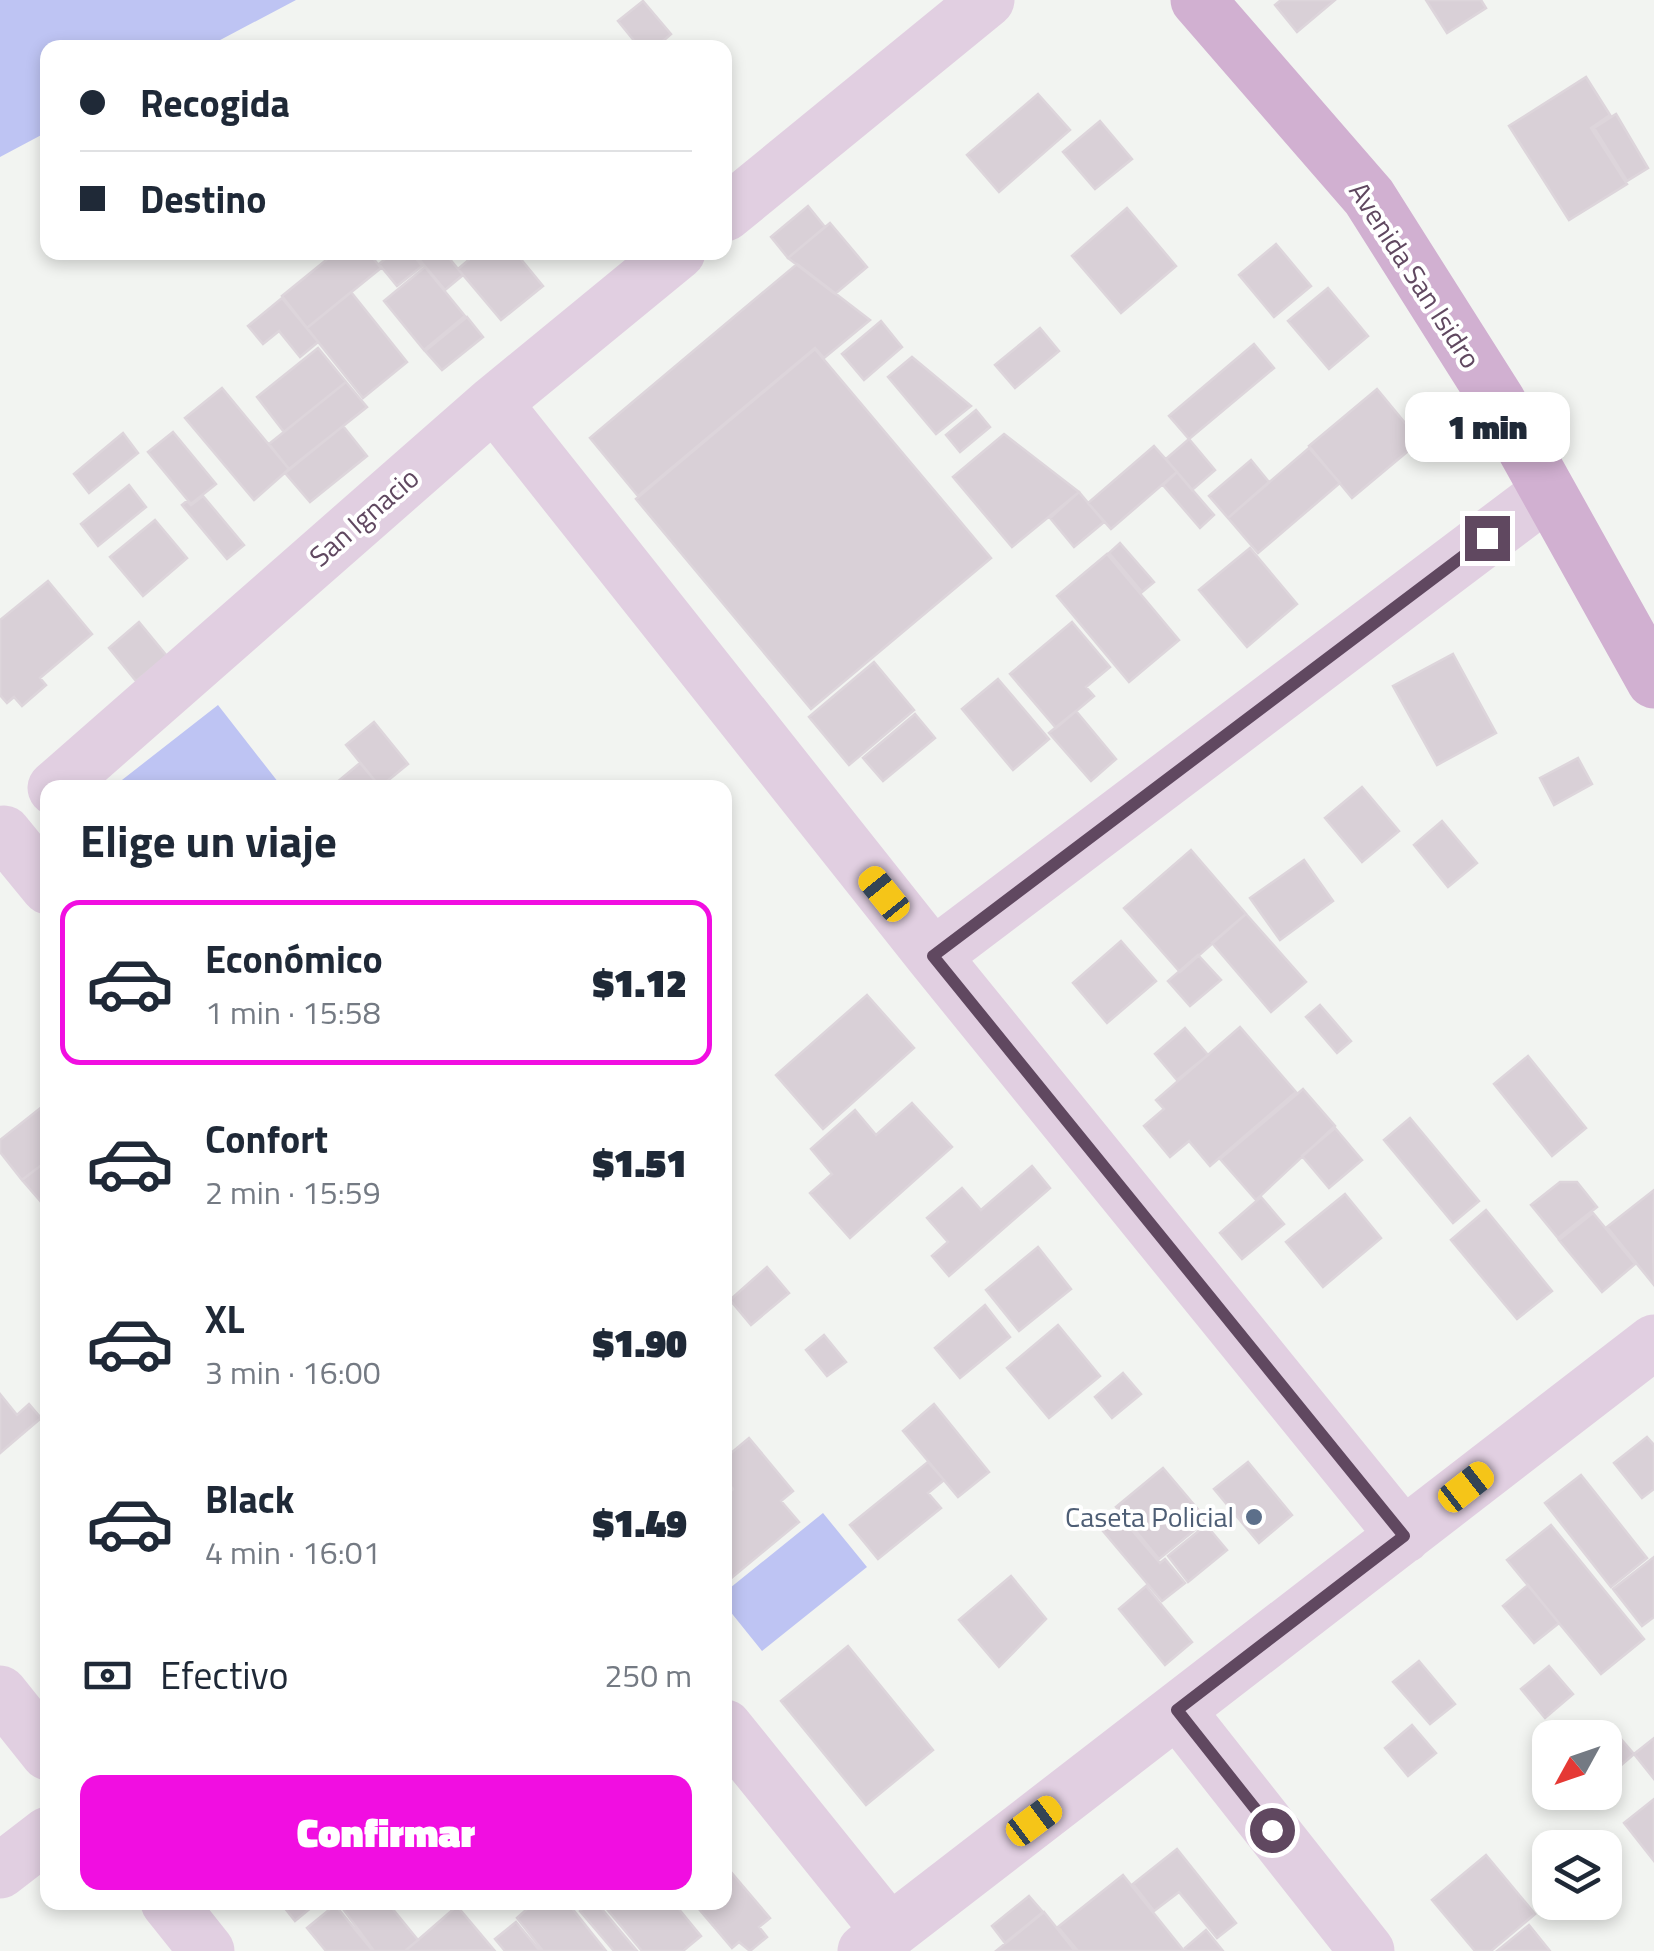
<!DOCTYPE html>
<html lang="es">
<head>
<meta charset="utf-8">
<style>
  :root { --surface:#fff; --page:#f6f6f7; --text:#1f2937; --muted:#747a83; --line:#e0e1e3; --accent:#f10ee1 }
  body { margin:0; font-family:"Titillium Web",sans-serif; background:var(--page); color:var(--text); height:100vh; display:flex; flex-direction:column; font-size:38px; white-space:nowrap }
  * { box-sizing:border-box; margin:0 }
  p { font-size:32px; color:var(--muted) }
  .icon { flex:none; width:55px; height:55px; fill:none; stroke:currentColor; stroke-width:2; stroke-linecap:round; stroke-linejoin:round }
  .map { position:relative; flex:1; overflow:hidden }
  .drawer { position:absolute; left:40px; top:780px; width:692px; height:1130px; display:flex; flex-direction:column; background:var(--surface); border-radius:20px; box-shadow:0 5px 15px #0003 }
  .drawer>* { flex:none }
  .hud { position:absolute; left:40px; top:40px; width:692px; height:220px; border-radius:20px; box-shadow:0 5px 15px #0003; display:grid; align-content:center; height:220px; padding:0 40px; background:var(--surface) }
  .needle { width:65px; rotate:230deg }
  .buttons { position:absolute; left:1532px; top:1720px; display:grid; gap:20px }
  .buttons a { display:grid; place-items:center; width:90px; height:90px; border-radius:20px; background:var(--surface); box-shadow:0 5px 15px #0003; font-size:50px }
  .end { position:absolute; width:45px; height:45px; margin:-22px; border:12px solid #604860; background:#fff; box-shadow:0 0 0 5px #fff }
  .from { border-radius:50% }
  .bubble { position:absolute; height:70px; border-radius:20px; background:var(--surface); box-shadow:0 5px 15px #0003; font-size:32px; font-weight:800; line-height:70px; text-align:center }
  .car { position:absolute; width:30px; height:60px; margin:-30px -15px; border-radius:12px; box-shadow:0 0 8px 2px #0007; background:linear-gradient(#f5c518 24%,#345 0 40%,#f5c518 0 76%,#345 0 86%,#f5c518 0) }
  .hud b { display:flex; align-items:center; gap:35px; height:95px; font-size:38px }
  .hud b+b { border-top:2px solid var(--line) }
  .hud i { width:25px; height:25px; background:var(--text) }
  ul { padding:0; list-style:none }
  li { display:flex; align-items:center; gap:30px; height:165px; margin:0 20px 15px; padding:0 20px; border:5px solid transparent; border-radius:20px }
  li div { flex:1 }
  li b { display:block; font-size:38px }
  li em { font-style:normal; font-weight:800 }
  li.active { border-color:var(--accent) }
  li>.icon { width:90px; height:90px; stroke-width:1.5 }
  h2 { padding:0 40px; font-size:45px; line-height:120px }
  .pay { display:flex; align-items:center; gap:25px; height:110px; padding:0 40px; font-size:38px }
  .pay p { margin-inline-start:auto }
  .primary-button { display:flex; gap:20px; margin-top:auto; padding:20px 40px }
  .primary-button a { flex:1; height:115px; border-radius:20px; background:var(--accent); color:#fff; font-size:40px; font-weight:800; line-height:115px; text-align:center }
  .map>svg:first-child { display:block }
  .green { fill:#bec4f3 }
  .building { fill:#d9d0d7; stroke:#ddd5db; stroke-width:2.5 }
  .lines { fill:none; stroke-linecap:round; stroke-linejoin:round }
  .minor { stroke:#e1cfe1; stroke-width:55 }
  .major { stroke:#d1b0d1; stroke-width:55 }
  .route { stroke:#604860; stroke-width:12 }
  .service-dot { fill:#5c6f8a; stroke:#fff; stroke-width:4 }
  .labels { text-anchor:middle; stroke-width:8; stroke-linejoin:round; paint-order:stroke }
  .street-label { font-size:28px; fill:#604860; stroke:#fff }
  .service-label { font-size:28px; fill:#4e5e75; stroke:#fff; text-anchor:end }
</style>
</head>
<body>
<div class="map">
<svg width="1654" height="1951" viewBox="0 0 1654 1951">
  <rect width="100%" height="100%" fill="#f2f4f1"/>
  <path class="green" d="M0,0H296L207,47L48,48L47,132L0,157Z
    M218,705L282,787H113Z
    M823,1513L867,1567L762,1651L725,1605V1592Z"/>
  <path class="building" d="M1281,0H1335L1297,32L1275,5Z
    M1426,0H1481L1486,8L1447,33Z
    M643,1L671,34L655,48H640L618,21Z
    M1586,77L1610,115L1591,128L1627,184L1569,220L1509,126Z
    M1038,94L1070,130L999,192L967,155Z
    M1616,114L1648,168L1627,181L1594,128Z
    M1100,121L1132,159L1095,189L1063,152Z
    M808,206L825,227L788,258L771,237Z
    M1127,208L1176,266L1121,313L1072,256Z
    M830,223L867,267L835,294L788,258Z
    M1276,244L1311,286L1274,317L1239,275Z
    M336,252H368L381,268L307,328L282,296Z
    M394,252H411L422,266L397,286L379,264Z
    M427,252H444L463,275L445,290L419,259Z
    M478,252H515L543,286L501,320L458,269Z
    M797,264L870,320L824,358L815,348L638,496L590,438Z
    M425,267L465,316L424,350L384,301Z
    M1328,288L1368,336L1329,369L1288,321Z
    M351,292L407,362L363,398L307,328Z
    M282,298L318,342L300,357L279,331L263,344L248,326Z
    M467,317L483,337L442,370L425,351Z
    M881,321L902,347L864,380L842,354Z
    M1040,328L1059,351L1015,388L995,365Z
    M1254,344L1274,368L1189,439L1169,416Z
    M318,348L346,382L284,432L257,397Z
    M815,349L991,558L811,709L636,499Z
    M912,357L971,406L936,434L888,377Z
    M346,382L367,407L289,469L269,444Z
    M222,388L289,469L254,500L185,418Z
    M1377,389L1420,441L1352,498L1309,446Z
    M976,410L990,427L960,452L946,435Z
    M343,426L367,456L310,502L285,473Z
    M173,432L216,484L191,504L148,452Z
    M123,433L138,453L89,493L74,474Z
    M1004,434L1079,492L1012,547L953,477Z
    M1189,439L1215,470L1192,490L1166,459Z
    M1154,446L1177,472L1111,529L1088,503Z
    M1309,448L1340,483L1258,553L1228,518Z
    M1251,460L1269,482L1228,518L1209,496Z
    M1177,472L1214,515L1200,528L1163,485Z
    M129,485L146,507L98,546L81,524Z
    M1079,492L1104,522L1074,547L1050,518Z
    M203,496L244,545L227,559L182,505L187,501L191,505Z
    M155,520L187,558L143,596L110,557Z
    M1120,543L1154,582L1142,592L1109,553Z
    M1250,548L1297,604L1247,647L1199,590Z
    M1107,554L1179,640L1129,682L1057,596Z
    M48,581L92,634L40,678L46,685L22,706L14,697L7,703L0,695V620Z
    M139,622L167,656L136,681L109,648Z
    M1072,622L1110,667L1086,687L1094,696L1056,728L1010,674Z
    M1453,654L1496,733L1437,765L1393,686Z
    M874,662L914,710L849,765L809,717Z
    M998,679L1049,739L1013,770L962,709Z
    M1076,711L1116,759L1091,781L1049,733Z
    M915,714L935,738L883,781L863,758Z
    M374,722L408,764L380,787L346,745Z
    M1578,758L1592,784L1554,805L1540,778Z
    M360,763L381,788H330Z
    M1362,787L1399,831L1362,862L1325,818Z
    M1442,821L1477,863L1448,887L1414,845Z
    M1191,850L1246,914L1180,972L1124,908Z
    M1304,860L1333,901L1280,940L1250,898Z
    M1246,914L1306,982L1271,1012L1212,943Z
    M1121,941L1156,981L1107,1023L1073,983Z
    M1198,955L1221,980L1190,1006L1168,981Z
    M867,995L914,1048L823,1129L776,1075Z
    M1320,1005L1351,1041L1337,1053L1306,1017Z
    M1240,1027L1296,1092L1210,1166L1189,1141L1170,1157L1144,1126L1164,1109L1156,1100Z
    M1185,1028L1208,1055L1177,1080L1155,1054Z
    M1528,1056L1586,1128L1552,1156L1494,1084Z
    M1303,1089L1335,1126L1256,1200L1220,1159Z
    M48,1102V1160L22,1180L0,1152V1140Z
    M912,1103L952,1147L850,1238L810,1193L832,1174L811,1149L855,1110L876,1135Z
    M1410,1118L1479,1201L1453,1223L1384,1140Z
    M1335,1128L1362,1160L1329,1188L1302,1156Z
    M48,1160V1210L22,1180Z
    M1032,1166L1050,1188L949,1276L932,1256L948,1242L927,1218L962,1188L981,1210Z
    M1560,1182H1577L1597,1207L1558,1238L1531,1205Z
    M1654,1190L1653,1249L1654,1285L1607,1227Z
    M1345,1194L1381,1238L1323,1287L1286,1242Z
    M1261,1197L1284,1224L1242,1259L1220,1233Z
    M1486,1210L1552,1291L1517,1319L1451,1240Z
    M1593,1213L1635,1264L1602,1292L1559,1240Z
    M1038,1247L1071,1289L1019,1331L986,1290Z
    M767,1267L789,1293L751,1325L730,1300Z
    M985,1305L1010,1337L960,1378L935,1348Z
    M1058,1325L1100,1376L1049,1418L1007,1368Z
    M824,1335L846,1362L827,1376L806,1350Z
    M1123,1373L1141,1394L1112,1418L1095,1397Z
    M0,1394L17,1415L29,1404L41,1418L0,1453Z
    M934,1404L989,1472L958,1497L903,1431Z
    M1647,1437L1654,1445V1489L1642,1498L1614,1463Z
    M749,1438L793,1491L781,1501L799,1522L729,1580L725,1575V1496L733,1489L725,1479V1458Z
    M928,1462L944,1480L928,1493L941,1508L878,1559L850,1525Z
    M1248,1462L1292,1515L1259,1543L1214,1489Z
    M1163,1468L1207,1520L1159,1559L1116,1507Z
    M1581,1475L1647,1558L1611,1587L1545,1503Z
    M1119,1515L1160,1563L1165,1559L1185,1583L1162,1601L1102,1530Z
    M1206,1525L1227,1550L1188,1582L1168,1556Z
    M1551,1525L1644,1639L1601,1674L1507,1560Z
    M1654,1557V1617L1642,1626L1613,1589Z
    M1011,1576L1046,1619L999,1667L959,1620Z
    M1528,1585L1559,1623L1534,1643L1503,1606Z
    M1146,1586L1192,1642L1165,1665L1119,1609Z
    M848,1646L933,1750L866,1805L781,1701Z
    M1419,1661L1455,1704L1430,1724L1393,1682Z
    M1549,1666L1573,1694L1545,1718L1521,1689Z
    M1412,1725L1436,1753L1408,1776L1385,1748Z
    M1609,1725L1634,1754L1605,1779V1738H1594Z
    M1654,1738V1779L1634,1754Z
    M1654,1799V1861L1624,1823Z
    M1177,1849L1236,1923L1217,1938L1179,1892L1154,1911L1133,1884Z
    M1486,1855L1535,1914L1491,1951H1475L1432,1900Z
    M725,1865L770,1918L759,1927L767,1937L750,1951L739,1942L732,1948L693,1902H725Z
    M1123,1875L1184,1951H1078L1058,1927Z
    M1029,1896L1043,1912L1005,1943L992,1926Z
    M280,1902H318L295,1921Z
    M338,1902H387L418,1940L405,1951H374Z
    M535,1902H567L606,1951H543L517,1918Z
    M590,1902H596L637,1951H614L580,1911Z
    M601,1902H673L701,1936L683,1951H642Z
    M335,1905L373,1951H326L307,1928Z
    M457,1906L494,1950L405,1951L418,1940Z
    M1044,1912L1075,1951H996Z
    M516,1922L540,1951H505L495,1939Z
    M1529,1925L1550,1951H1497Z
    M1206,1930L1223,1951H1187L1185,1948Z"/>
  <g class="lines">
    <path class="minor" d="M725,214L987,0
      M494,403L933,956L1404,1536
      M55,788L494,403L678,252
      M4,833L48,887
      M933,956L1548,492
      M0,1693L48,1753
      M1177,1710L1367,1951
      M725,1727L890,1932
      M0,1871L48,1834
      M168,1902L207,1951
      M865,1951L1654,1342"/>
    <path class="major" d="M1198,0L1369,197L1498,401L1654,681"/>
  </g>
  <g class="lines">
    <path class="route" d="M1272,1830L1177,1710L1404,1536L933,956L1487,538"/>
  </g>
  <circle class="service-dot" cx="1254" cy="1517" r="10"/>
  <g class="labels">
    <g class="street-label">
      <text transform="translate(1415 275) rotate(57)" y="10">Avenida San Isidro</text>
      <text transform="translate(364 517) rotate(-41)" y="10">San Ignacio</text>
    </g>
    <g class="service-label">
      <text x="1234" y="1527">Caseta Policial</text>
    </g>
  </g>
</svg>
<div class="buttons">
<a><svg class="needle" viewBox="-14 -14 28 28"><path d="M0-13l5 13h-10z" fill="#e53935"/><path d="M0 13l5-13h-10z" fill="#747a83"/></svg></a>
<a><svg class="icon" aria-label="layers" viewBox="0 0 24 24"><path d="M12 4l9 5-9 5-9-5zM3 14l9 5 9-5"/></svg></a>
</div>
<i class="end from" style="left:1272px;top:1830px"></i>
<i class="end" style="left:1487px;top:538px"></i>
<div class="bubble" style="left:1405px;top:392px;width:165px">1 min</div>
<i class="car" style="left:884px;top:894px;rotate:321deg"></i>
<i class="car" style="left:1466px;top:1487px;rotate:52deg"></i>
<i class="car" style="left:1034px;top:1821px;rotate:53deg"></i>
<div class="hud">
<b><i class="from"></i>Recogida</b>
<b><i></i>Destino</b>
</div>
<section class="drawer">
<h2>Elige un viaje</h2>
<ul>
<li class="active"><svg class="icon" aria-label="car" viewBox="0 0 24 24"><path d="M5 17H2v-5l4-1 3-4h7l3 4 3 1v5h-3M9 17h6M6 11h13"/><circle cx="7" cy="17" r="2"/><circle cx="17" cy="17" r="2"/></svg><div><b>Económico</b><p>1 min · 15:58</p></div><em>$1.12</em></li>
<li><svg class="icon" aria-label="car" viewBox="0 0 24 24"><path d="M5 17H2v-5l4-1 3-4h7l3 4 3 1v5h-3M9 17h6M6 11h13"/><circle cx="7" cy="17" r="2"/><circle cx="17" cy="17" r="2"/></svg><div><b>Confort</b><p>2 min · 15:59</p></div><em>$1.51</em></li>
<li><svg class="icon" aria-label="car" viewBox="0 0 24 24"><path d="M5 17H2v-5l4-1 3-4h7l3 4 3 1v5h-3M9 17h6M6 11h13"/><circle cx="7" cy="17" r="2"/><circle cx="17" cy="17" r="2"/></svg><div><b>XL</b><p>3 min · 16:00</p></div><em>$1.90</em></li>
<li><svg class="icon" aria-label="car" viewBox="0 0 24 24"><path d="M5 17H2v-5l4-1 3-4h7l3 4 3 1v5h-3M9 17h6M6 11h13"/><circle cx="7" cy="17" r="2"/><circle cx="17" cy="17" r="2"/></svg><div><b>Black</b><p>4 min · 16:01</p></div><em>$1.49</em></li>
</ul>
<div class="pay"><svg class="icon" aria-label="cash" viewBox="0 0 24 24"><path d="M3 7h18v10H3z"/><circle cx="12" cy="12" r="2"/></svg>Efectivo<p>250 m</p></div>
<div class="primary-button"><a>Confirmar</a></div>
</section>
</div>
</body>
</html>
